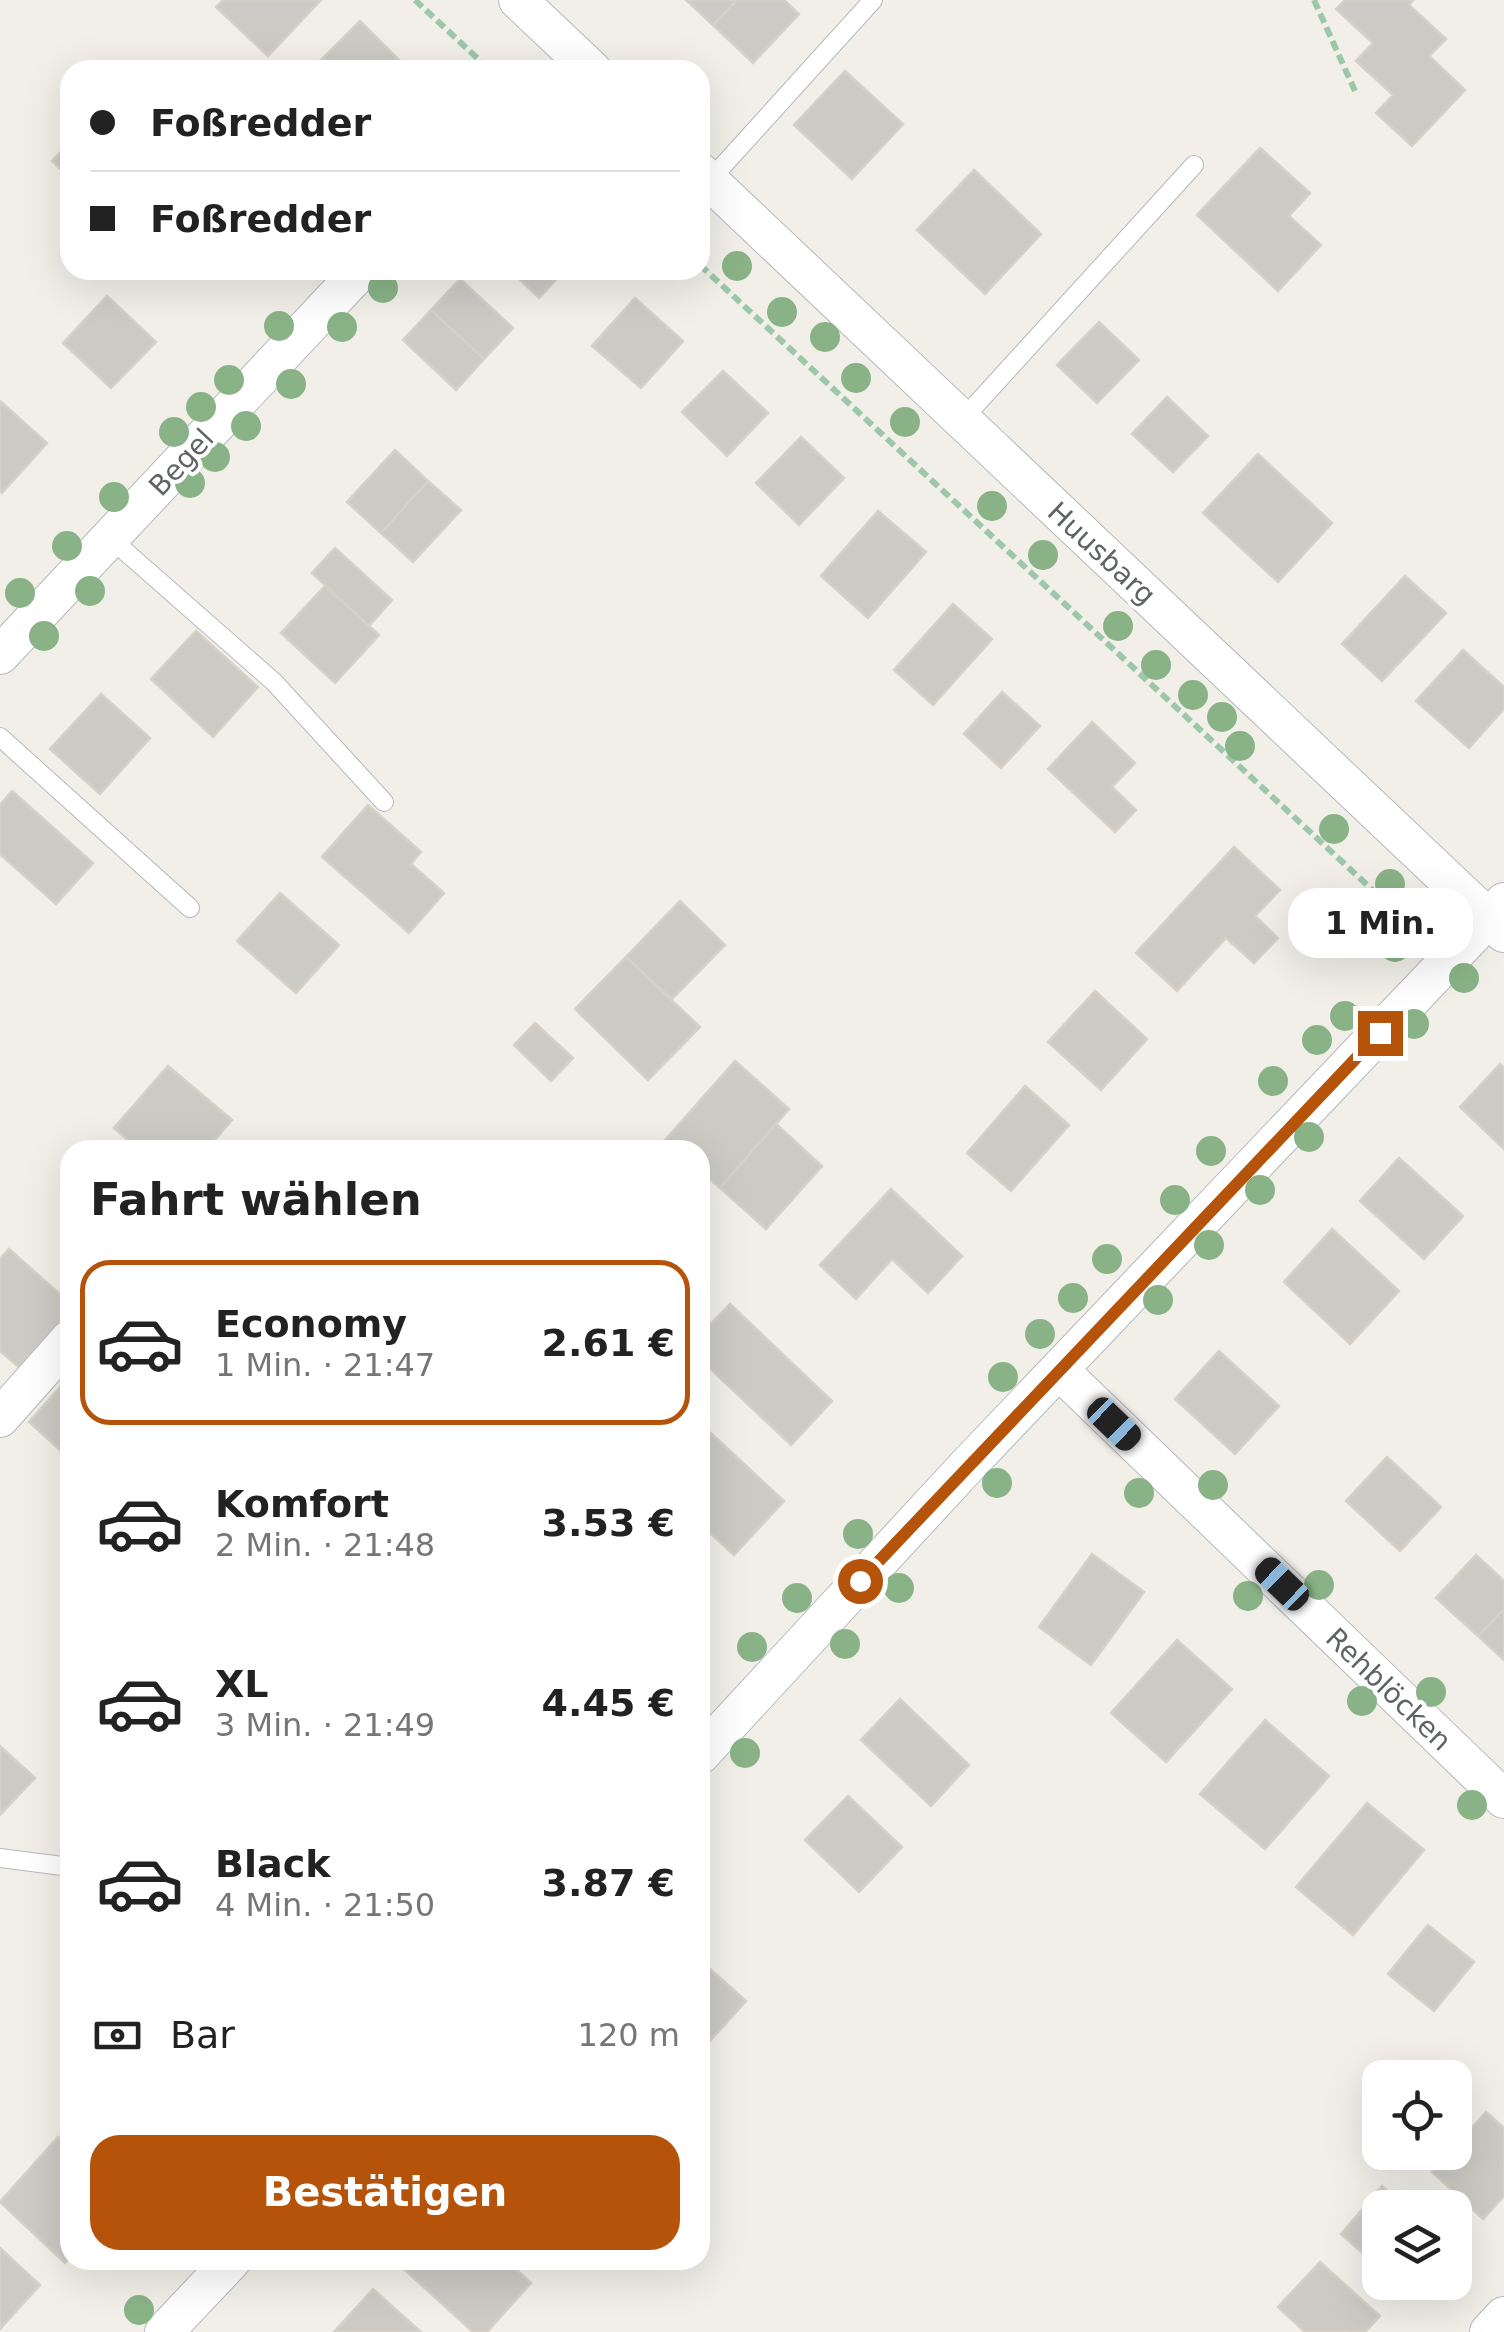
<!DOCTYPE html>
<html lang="de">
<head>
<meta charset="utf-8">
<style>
  :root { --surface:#fff; --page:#f2f2f2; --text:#222; --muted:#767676; --line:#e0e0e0; --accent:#b45309 }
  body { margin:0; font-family:"DejaVu Sans",sans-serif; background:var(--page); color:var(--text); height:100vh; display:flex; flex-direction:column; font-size:38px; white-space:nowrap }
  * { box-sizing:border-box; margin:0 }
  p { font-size:32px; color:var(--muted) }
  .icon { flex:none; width:55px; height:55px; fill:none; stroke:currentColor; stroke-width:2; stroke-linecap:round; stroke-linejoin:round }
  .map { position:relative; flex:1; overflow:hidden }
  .side { position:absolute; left:60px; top:1140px; width:650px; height:1130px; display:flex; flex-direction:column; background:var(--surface); border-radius:30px; box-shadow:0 10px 40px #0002 }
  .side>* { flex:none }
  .top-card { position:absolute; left:60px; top:60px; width:650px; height:220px; border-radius:30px; box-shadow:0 10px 40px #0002; display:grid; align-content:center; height:220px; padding:0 30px; background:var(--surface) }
  .buttons { position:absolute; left:1362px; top:2060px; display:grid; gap:20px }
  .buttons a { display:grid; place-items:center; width:110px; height:110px; border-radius:20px; background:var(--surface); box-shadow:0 10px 40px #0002; font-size:50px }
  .end { position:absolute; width:45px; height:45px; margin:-22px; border:12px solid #b45309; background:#fff; box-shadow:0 0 0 5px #fff }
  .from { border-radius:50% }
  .bubble { position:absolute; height:70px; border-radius:30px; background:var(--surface); box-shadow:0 10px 40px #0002; font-size:32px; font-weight:700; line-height:70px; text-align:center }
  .car { position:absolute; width:30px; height:60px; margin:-30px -15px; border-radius:12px; box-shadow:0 0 8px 2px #0007; background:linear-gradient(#222 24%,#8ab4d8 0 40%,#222 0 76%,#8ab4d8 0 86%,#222 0) }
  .top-card b { display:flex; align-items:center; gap:35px; height:95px; font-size:38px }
  .top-card b+b { border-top:2px solid var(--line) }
  .top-card i { width:25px; height:25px; background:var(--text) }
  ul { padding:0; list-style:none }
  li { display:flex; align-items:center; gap:30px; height:165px; margin:0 20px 15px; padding:0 10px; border:5px solid transparent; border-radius:30px }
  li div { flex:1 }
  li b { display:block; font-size:38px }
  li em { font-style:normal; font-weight:700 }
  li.on { border-color:var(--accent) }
  li>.icon { width:90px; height:90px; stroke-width:1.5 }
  h2 { padding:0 30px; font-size:45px; line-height:120px }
  .pay { display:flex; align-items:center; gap:25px; height:110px; padding:0 30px; font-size:38px }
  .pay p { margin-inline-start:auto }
  .cta { display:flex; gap:20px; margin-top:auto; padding:20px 30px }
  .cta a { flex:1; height:115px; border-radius:30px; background:var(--accent); color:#fff; font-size:40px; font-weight:700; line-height:115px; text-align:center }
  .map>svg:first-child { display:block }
  .building { fill:#cccac5; stroke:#d6d1c6; stroke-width:2.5 }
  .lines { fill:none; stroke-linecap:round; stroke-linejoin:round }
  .service-casing { stroke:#b5b8bc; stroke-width:20 }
  .minor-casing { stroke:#b5b8bc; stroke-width:40 }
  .path { stroke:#9cc7a9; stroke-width:6; stroke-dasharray:10 5; stroke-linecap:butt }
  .service { stroke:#fff; stroke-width:18 }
  .minor { stroke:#fff; stroke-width:38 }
  .tree { fill:#89b387 }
  .route { stroke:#b45309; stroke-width:12 }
  .labels { text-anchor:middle; stroke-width:8; stroke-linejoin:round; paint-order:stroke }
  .street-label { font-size:28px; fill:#5f6368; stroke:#fff }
</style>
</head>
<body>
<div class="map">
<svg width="1504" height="2332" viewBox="0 0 1504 2332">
  <rect width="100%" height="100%" fill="#f1efe8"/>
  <path class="building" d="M223,0H321L268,56L216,7Z
    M686,0H737L713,25Z
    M737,0H784L799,14L753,63L713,25Z
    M1345,0H1413L1409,5L1446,39L1429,56L1465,90L1412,146L1376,113L1393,95L1356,61L1373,43L1336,9Z
    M360,21L409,70H311Z
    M845,71L903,124L852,179L794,125Z
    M70,142V178L52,161Z
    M1260,148L1310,193L1289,216L1321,245L1278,291L1197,215Z
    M974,170L1041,234L985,294L917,230Z
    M510,270H565L539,298Z
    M460,279L513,328L484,359L431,310Z
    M107,296L156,342L111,388L63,343Z
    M635,298L683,341L641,388L592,346Z
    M431,310L484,359L456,390L403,340Z
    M1099,322L1139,360L1097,403L1057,365Z
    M723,371L768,413L727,456L682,412Z
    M1167,397L1208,436L1173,472L1132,434Z
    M0,401L47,443L2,493L0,491Z
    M801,437L844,478L799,525L756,483Z
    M395,450L428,481L381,533L347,502Z
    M1258,454L1332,523L1278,582L1203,513Z
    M428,481L461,510L413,562L381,533Z
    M878,511L926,552L868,618L821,576Z
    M335,548L392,600L369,626L312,573Z
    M1405,576L1446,613L1382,681L1342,644Z
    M325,586L379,635L335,683L281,633Z
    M953,604L992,639L933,705L894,670Z
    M196,631L258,687L213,737L151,679Z
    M1463,650L1504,687V709L1469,748L1416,701Z
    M1002,692L1040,726L1001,768L964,734Z
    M101,694L150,738L100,794L50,749Z
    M1092,722L1135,763L1112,787L1136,810L1115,832L1048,769Z
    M12,791L93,863L56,904L0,854V805Z
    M368,805L421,852L411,864L444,893L409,933L322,857Z
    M1234,847L1280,890L1255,916L1278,938L1254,963L1226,938L1177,991L1136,953Z
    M280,893L339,945L296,993L237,941Z
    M680,901L725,945L672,999L626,957Z
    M626,957L700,1027L648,1080L575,1009Z
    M1095,991L1147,1039L1101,1090L1048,1042Z
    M535,1023L573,1058L551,1081L514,1045Z
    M735,1061L789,1109L720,1188L700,1171V1150H677L665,1140Z
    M1500,1064L1504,1068V1149L1460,1107Z
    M168,1066L232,1120L206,1150H139L114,1128Z
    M1025,1086L1069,1125L1011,1191L967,1153Z
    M776,1124L822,1166L766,1229L720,1188Z
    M1399,1158L1463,1216L1424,1259L1360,1201Z
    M891,1189L962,1256L928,1293L892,1259L856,1299L820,1265Z
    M1332,1229L1399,1291L1350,1344L1284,1282Z
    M9,1249L70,1303V1310L19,1367L0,1351V1259Z
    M730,1304L832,1401L791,1445L700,1359V1335Z
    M1219,1351L1279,1406L1235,1454L1175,1399Z
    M70,1376V1459L29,1422Z
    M701,1424L784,1501L734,1555L700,1524Z
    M1387,1457L1441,1507L1400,1551L1346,1501Z
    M1092,1554L1144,1592L1091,1665L1039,1627Z
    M1476,1555L1504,1581V1609L1478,1636L1436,1598Z
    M1504,1609V1660L1478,1636Z
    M1177,1640L1232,1689L1166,1762L1111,1713Z
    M900,1699L969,1765L931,1806L861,1740Z
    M1265,1720L1329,1776L1265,1849L1200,1794Z
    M0,1746L35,1778L0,1815Z
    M848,1796L902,1847L859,1892L805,1840Z
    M1367,1803L1424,1850L1353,1935L1296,1887Z
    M1428,1925L1474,1962L1434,2011L1388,1974Z
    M700,1960L746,2001L700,2052Z
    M1486,2112L1504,2128V2196L1483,2219L1432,2172L1449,2152H1455V2146Z
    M58,2137L70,2148V2257L65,2263L0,2202Z
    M1382,2186L1407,2208H1380V2268L1341,2234Z
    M0,2248L40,2285L0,2329Z
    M394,2260H506L531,2283L487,2332H473Z
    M1320,2262L1380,2316L1365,2332H1305L1278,2307Z
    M373,2289L421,2332H334Z"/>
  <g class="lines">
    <g class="service-casing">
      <path id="service" d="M709,181L873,0
        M961,421L1194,165
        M110,538L274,682L384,802
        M0,737L190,908
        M0,1858L70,1867"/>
    </g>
    <g class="minor-casing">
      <path id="minor" d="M518,0L592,70
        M700,172L1504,933
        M0,655L361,270
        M1059,1370L1504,1799
        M0,1418L70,1339
        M700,1755L966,1467L1504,902
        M164,2332L232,2260
        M1489,2332L1504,2316"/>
    </g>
    <path class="path" d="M415,0L490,70
      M1314,0L1355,91
      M700,265L1421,935"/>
    <use href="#service" class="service"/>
    <use href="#minor" class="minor"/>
  </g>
  <g class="tree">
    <circle cx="737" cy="266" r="15"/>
    <circle cx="383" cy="288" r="15"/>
    <circle cx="782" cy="312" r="15"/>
    <circle cx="279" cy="326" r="15"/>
    <circle cx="342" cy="327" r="15"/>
    <circle cx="825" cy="337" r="15"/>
    <circle cx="856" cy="378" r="15"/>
    <circle cx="229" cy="380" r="15"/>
    <circle cx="291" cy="384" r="15"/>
    <circle cx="201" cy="407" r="15"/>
    <circle cx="905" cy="422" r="15"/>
    <circle cx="246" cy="426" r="15"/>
    <circle cx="174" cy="432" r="15"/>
    <circle cx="215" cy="457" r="15"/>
    <circle cx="190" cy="483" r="15"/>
    <circle cx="114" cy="497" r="15"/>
    <circle cx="992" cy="506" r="15"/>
    <circle cx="67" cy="546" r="15"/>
    <circle cx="1043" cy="555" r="15"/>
    <circle cx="90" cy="591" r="15"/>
    <circle cx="20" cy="593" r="15"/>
    <circle cx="1118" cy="626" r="15"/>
    <circle cx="44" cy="636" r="15"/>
    <circle cx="1156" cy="665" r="15"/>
    <circle cx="1193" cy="695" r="15"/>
    <circle cx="1222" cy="717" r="15"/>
    <circle cx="1240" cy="746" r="15"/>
    <circle cx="1334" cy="829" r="15"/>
    <circle cx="1390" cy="884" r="15"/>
    <circle cx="1395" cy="947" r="15"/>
    <circle cx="1464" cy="978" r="15"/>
    <circle cx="1345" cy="1016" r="15"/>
    <circle cx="1414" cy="1024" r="15"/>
    <circle cx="1317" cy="1040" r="15"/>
    <circle cx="1273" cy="1081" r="15"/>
    <circle cx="1309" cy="1137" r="15"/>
    <circle cx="1211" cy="1151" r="15"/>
    <circle cx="1260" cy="1190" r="15"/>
    <circle cx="1175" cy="1200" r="15"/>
    <circle cx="1209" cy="1245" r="15"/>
    <circle cx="1107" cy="1259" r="15"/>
    <circle cx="1073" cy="1298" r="15"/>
    <circle cx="1158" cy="1300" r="15"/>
    <circle cx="1040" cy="1334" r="15"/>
    <circle cx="1003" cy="1377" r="15"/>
    <circle cx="997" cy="1483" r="15"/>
    <circle cx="1213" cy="1485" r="15"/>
    <circle cx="1139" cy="1493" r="15"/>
    <circle cx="858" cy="1534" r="15"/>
    <circle cx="1319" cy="1585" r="15"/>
    <circle cx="899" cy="1588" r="15"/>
    <circle cx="1248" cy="1596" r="15"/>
    <circle cx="797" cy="1598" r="15"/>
    <circle cx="845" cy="1644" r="15"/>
    <circle cx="752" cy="1647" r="15"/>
    <circle cx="1431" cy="1692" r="15"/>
    <circle cx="1362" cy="1701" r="15"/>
    <circle cx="745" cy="1753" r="15"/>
    <circle cx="1472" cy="1805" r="15"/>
    <circle cx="139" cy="2310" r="15"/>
  </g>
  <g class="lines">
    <path class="route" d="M860,1581L1380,1033"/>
  </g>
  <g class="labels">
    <g class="street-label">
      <text transform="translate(181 462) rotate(-47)" y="10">Begel</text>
      <text transform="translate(1102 553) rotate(43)" y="10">Huusbarg</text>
      <text transform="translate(1389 1689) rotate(44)" y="10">Rehblöcken</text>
    </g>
  </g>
</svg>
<div class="buttons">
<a><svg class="icon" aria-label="locate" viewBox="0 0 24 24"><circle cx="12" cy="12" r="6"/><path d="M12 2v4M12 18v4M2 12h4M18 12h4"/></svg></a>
<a><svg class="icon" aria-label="layers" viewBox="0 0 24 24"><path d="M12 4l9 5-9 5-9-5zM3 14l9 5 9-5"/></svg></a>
</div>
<i class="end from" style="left:860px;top:1581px"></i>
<i class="end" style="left:1380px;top:1033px"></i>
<div class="bubble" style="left:1288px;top:888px;width:185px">1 Min.</div>
<i class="car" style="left:1114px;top:1424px;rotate:134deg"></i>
<i class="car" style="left:1282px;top:1584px;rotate:314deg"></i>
<div class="top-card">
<b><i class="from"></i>Foßredder</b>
<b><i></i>Foßredder</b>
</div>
<section class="side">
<h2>Fahrt wählen</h2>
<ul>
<li class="on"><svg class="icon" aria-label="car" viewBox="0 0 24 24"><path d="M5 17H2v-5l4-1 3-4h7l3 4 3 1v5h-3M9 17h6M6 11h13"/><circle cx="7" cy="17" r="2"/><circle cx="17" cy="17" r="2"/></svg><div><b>Economy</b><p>1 Min. · 21:47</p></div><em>2.61 €</em></li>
<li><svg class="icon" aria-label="car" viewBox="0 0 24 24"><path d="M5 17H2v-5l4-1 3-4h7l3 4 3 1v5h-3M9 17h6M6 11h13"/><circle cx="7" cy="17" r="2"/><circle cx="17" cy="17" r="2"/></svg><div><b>Komfort</b><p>2 Min. · 21:48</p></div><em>3.53 €</em></li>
<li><svg class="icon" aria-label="car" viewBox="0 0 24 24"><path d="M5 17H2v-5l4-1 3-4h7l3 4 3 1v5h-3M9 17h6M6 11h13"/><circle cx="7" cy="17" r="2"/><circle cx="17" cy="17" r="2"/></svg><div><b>XL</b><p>3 Min. · 21:49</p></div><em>4.45 €</em></li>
<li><svg class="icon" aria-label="car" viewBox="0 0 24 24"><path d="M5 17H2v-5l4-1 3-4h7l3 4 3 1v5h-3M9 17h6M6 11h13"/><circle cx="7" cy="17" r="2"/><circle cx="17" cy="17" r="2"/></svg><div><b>Black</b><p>4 Min. · 21:50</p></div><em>3.87 €</em></li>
</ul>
<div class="pay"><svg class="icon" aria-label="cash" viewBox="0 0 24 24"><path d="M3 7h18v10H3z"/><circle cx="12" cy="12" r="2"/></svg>Bar<p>120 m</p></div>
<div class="cta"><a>Bestätigen</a></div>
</section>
</div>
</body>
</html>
